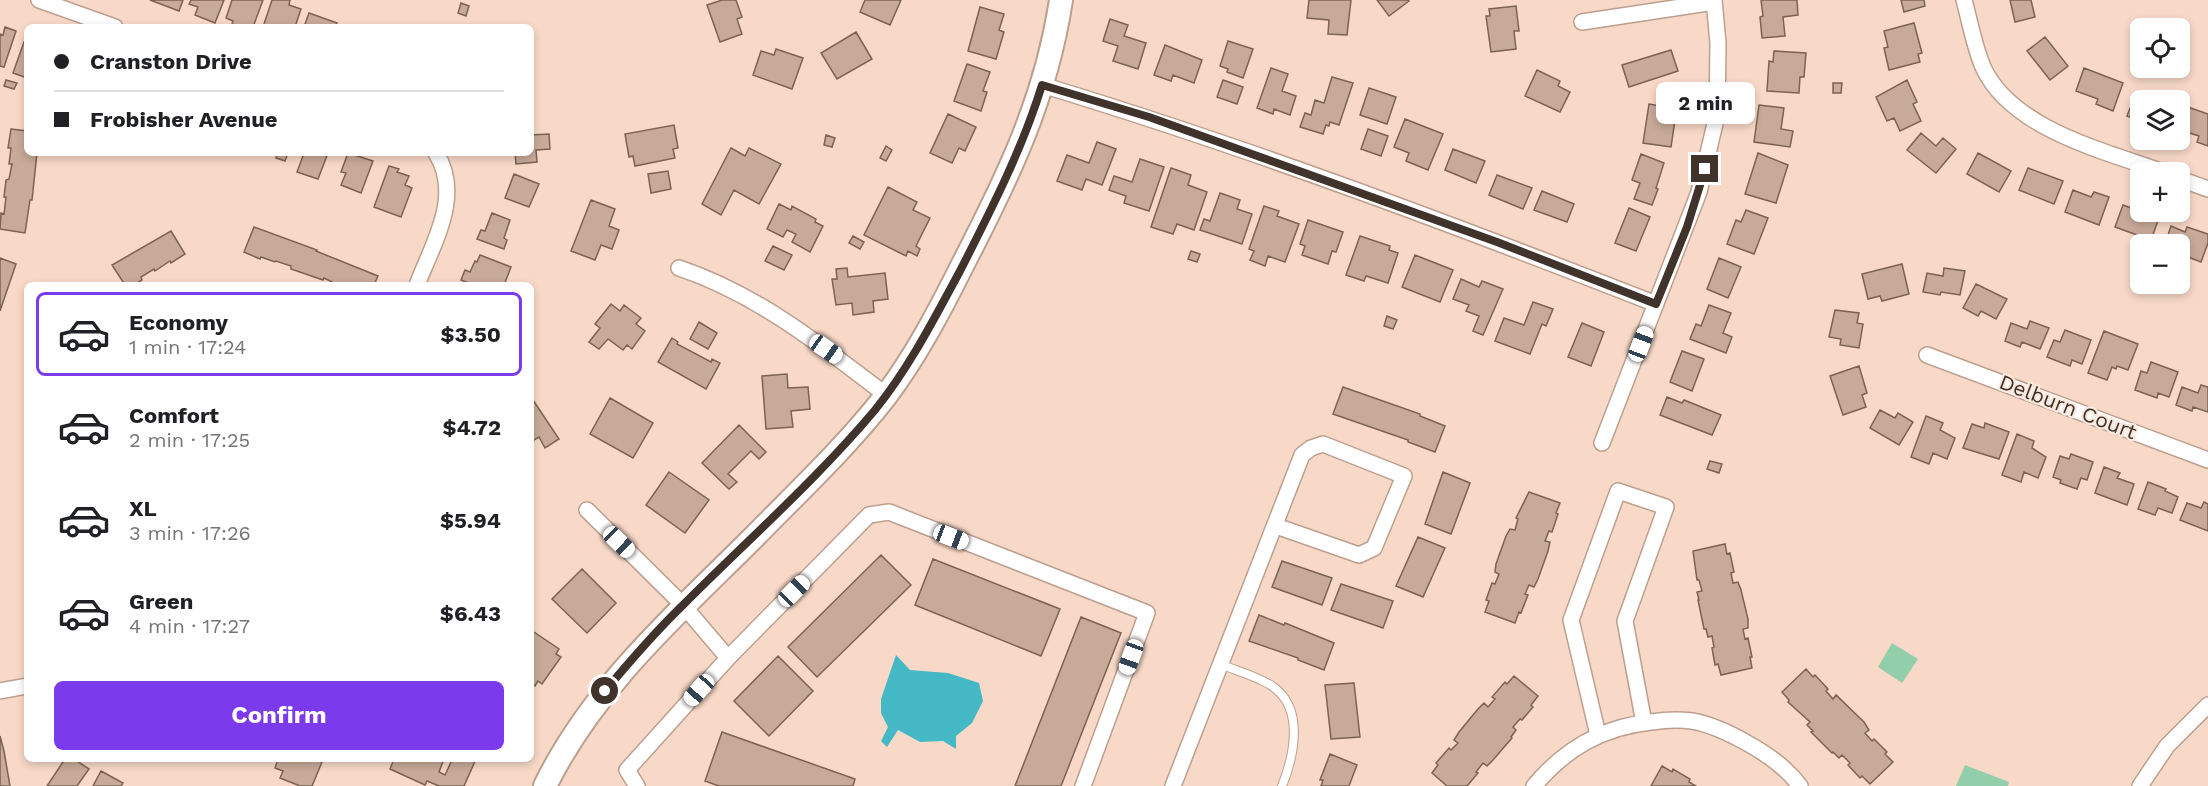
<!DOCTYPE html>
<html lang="en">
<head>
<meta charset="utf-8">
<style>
  :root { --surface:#fff; --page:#f6f6f6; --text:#202124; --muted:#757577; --line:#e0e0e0; --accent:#7c3aed }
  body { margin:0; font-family:"Work Sans",sans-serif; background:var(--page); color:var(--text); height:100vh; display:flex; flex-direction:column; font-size:22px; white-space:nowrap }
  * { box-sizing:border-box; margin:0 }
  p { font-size:20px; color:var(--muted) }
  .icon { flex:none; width:33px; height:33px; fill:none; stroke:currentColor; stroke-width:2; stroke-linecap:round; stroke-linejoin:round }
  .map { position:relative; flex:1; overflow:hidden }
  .sheet { position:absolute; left:24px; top:282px; width:510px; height:480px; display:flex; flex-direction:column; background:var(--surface); border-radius:9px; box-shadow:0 3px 9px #0003 }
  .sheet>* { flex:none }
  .hud { position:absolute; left:24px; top:24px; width:510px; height:132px; border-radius:9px; box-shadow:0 3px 9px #0003; display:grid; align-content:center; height:132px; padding:0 30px; background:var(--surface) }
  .buttons { position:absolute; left:2130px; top:18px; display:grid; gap:12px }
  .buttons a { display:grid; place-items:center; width:60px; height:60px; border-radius:9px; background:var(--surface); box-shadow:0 3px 9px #0003; font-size:30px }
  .end { position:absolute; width:27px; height:27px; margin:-14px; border:8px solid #3f332c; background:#fff; box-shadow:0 0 0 3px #fff }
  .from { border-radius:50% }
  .bubble { position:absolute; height:42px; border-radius:9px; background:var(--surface); box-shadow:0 3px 9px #0003; font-size:20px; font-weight:700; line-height:42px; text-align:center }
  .car { position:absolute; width:18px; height:36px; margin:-18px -9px; border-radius:8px; box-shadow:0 0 4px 2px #0007; background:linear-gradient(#fff 24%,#345 0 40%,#fff 0 76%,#345 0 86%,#fff 0) }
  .hud b { display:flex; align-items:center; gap:21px; height:57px; font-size:22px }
  .hud b+b { border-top:2px solid var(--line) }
  .hud i { width:15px; height:15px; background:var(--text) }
  ul { padding:10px 0 0; list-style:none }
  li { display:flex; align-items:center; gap:18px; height:84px; margin:0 12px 9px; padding:0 18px; border:3px solid transparent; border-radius:9px }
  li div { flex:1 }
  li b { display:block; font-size:22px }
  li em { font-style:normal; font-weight:700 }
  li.selected { border-color:var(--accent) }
  li>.icon { width:54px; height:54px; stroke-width:1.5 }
  .primary-button { display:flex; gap:12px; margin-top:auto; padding:12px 30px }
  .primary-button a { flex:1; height:69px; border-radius:9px; background:var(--accent); color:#fff; font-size:24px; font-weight:700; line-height:69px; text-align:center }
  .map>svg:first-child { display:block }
  .green { fill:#92cea9 }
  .water { fill:#44b8c5 }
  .building { fill:#c8aa99; stroke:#7c6252; stroke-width:1.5 }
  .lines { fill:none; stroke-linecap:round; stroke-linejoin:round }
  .lane-casing { stroke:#bc9f8e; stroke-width:10 }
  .street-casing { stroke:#bc9f8e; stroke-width:18 }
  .secondary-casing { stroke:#bc9f8e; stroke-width:26 }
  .lane { stroke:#fff; stroke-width:8 }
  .street { stroke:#fff; stroke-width:15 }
  .secondary { stroke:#fff; stroke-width:22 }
  .route { stroke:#3f332c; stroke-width:8 }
  .labels { text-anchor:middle; stroke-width:4.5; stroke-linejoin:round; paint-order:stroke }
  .street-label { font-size:21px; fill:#3f332c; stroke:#fce9de }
</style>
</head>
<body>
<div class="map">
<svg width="2208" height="786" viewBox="0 0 2208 786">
  <rect width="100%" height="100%" fill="#f8d9c7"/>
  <path class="green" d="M1892,643L1918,659L1902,683L1878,667Z
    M1965,765L2009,782L2008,786H1956Z"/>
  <path class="water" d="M896,655L910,670L948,673L979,683L983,701L972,723L956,736V749L943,741L920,742L898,730L887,747L881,741L888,727L881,713V699Z"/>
  <path class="building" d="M150,0H183L179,11Z
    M191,0H224L215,23L195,15L198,7L189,4Z
    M232,0H263L253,27H236L232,24L233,21L226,18Z
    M272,0H290L289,5L301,9L295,27H263Z
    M722,0H736L742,17L737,19L742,34L720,42L707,5Z
    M865,0H901L890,25L860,12Z
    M1309,0H1351L1347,35L1328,34L1329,20L1307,18Z
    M1377,0H1408L1409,1L1389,16Z
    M1761,0H1797L1798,15L1783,17L1785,36L1762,38L1760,17L1763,16Z
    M1901,0H1924L1925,6L1904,12Z
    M2010,0H2031L2035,17L2015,22Z
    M461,3L469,6L466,16L458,13Z
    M1516,6L1519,31H1514L1516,49L1491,52L1486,16H1490L1489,9Z
    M980,7L1004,14L999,30L1004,32L996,59L968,51Z
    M309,13L337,23L335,27H304Z
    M1110,19L1128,25L1124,36L1146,43L1138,69L1113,61L1118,46L1103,41Z
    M1914,23L1922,53L1918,54L1920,62L1889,70L1884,48L1888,47L1884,31Z
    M5,27L16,31L4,67L0,66V34L3,35Z
    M856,32L872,59L837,79L821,53Z
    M2045,37L2068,66L2050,80L2027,51Z
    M1228,41L1253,49L1243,78L1227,72L1228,69L1220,66Z
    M24,42L27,43V78L13,73Z
    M1165,45L1202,60L1194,83L1173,75L1171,81L1154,75Z
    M776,49L803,58L792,89L753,75L761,51L774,55Z
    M1671,50L1678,71L1629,87L1622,65Z
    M1774,51L1806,53L1804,77H1800L1799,93L1767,91L1769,61L1773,62Z
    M967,64L990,72L983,91L987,92L981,111L954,101Z
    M1271,68L1288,74L1282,91L1296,96L1290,115L1274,109L1273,114L1257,108Z
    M2084,68L2123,83L2113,111L2096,104L2098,99L2076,91Z
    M1537,70L1560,81L1558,86L1570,92L1560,112L1525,96Z
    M1332,77L1353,83L1339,125L1330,122L1329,126L1326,125L1323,134L1300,127L1305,113L1311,115L1315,100L1324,103Z
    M6,80L17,83L14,89L4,86Z
    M1223,80L1243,87L1237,104L1217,97Z
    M1907,80L1917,102L1913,104L1921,121L1900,131L1894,118L1887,121L1876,97Z
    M1833,83H1842L1841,93H1833Z
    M1369,88L1396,97L1387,124L1360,115Z
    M2136,93L2155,100H2140V121L2127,116Z
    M1649,104L1672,108L1670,119L1675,120L1671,147L1643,143Z
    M1759,105L1784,108L1781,129L1793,131L1790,147L1754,142Z
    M2188,107L2208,114V146L2197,142L2199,136L2180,130Z
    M948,114L976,127L965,151L959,148L952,163L930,153Z
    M1405,119L1443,134L1428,170L1406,161L1409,153L1394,147Z
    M674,125L678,148L673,149L675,158L635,166L633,156L629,157L625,134Z
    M11,129L27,131V153H37L32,200H30L25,233L0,229L1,213L4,214L6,197H4L6,180L9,179L12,164H9L11,148H8Z
    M1368,129L1388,136L1381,156L1361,149Z
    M1921,133L1936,146L1943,138L1956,149L1936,173L1907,150Z
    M549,134L550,149L536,150L537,162L516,164L515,153H531V135Z
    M826,135L835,138L832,147L824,145Z
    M1097,142L1116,149L1102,185L1086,179L1082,190L1057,181L1067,155L1089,163Z
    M886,146L892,150L886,161L880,158Z
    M731,148L745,156L749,148L781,164L759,204L734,190L721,215L702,204Z
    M1453,149L1485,161L1476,183L1445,170Z
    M277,153H288L285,161L276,158Z
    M304,153H328L318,179L297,172Z
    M348,153L373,161L361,193L341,185L346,173L341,172Z
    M1758,153L1788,165L1776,203L1745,194Z
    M1978,153L2011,171L1999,192L1967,174Z
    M1641,154L1664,163L1656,188L1658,189L1652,205L1634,199L1640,183L1632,180Z
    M1140,159L1164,167L1149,211L1124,203L1126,196L1109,190L1114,176L1132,182Z
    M389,166L399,169L397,172L409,176L405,185L412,188L401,217L374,207Z
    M1171,168L1191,175L1188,185L1207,192L1194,230L1177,224L1173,234L1151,227Z
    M2028,168L2063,181L2054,204L2019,190Z
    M668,171L671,189L651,193L648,174Z
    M514,174L539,184L529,207L505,198Z
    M1497,175L1532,188L1523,209L1489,195Z
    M888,187L917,202L913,210L930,218L916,246L920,249L917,256L908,251L906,256L864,235Z
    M2073,190L2091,197L2094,192L2109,197L2099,225L2065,212Z
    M1542,191L1574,204L1567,222L1534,210Z
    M1220,193L1240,200L1237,209L1252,214L1242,244L1200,230L1204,219L1210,221Z
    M591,200L615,209L609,226L619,230L612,249L601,245L595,260L571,251Z
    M779,204L791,210L792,206L816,219L815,222L823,226L810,252L792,242L796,234L787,230L783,237L767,229Z
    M2123,205L2159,218L2151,240L2115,227Z
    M1264,206L1279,211L1277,216L1299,224L1285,262L1268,256L1265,266L1250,260L1254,251L1249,249Z
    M1629,208L1650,217L1636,251L1615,243Z
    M1746,210L1768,218L1754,254L1727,244L1736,220L1741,222Z
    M492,213L510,220L504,238L507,240L504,249L477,239L481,230L485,231Z
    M1308,220L1343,232L1336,252L1332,251L1328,264L1302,255L1305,246L1300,244Z
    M2171,226L2185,232L2187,227L2208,234V243L2201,262L2180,254V244H2165Z
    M254,227L317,250L316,251L378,276L374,285H338L324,278L323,280L291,269V266L276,261L275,262L261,257L260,259L244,252Z
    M171,231L185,254L171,263L170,261L155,271L154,269L141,277L142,280L134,285H125L112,265Z
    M853,236L864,242L860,249L849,243Z
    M1360,236L1390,246L1389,250L1398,253L1388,283L1366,276L1364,281L1346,275Z
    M773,246L792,255L784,270L765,261Z
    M1191,251L1200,254L1197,262L1188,259Z
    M480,255L511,267L504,285H474L461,280L465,270L470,272L475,261L477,262Z
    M1415,255L1453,270L1440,302L1402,287Z
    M0,258L16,264L0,311Z
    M1719,258L1741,267L1728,298L1707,289Z
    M1902,264L1909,294L1882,301L1880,296L1868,299L1862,274Z
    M847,268L848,277L885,273L888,299L873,301L874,312L853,315L852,303L836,305L832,279H837L836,269Z
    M1944,268L1965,271L1960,295L1941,292L1940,295L1923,292L1927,273L1943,276Z
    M1461,279L1479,287L1482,281L1503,289L1483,335L1473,331L1479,316L1466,311L1469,305L1453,299Z
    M1976,284L2007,299L1996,319L1981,311L1978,316L1963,308Z
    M1533,302L1553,309L1546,326L1542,324L1530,354L1495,341L1504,318L1524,325Z
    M611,304L620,311L624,305L641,318L636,324L645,331L632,349L627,345L623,350L608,339L599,349L589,342L600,328L595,324Z
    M1709,305L1731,313L1723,333L1732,337L1726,353L1690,339L1696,324L1701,326Z
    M1835,310L1859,313L1857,323L1863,324L1859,348L1840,345L1841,339L1829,337Z
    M1387,316L1397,320L1393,329L1384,326Z
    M2030,321L2049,328L2040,349L2022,342L2020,347L2005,341L2011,323L2027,329Z
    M699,322L717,333L708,349L690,339Z
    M1582,323L1604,332L1591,366L1568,357Z
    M2065,330L2091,340L2082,364L2072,360L2070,366L2047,357L2054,340L2060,342Z
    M2104,331L2138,344L2128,370L2117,366L2116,369L2112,367L2107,380L2088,373Z
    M672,338L678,342L677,344L711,362L712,359L720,363L706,389L658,362Z
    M1682,351L1704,359L1692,391L1670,382Z
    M2151,362L2178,372L2169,397L2158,393L2157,398L2135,390L2141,371L2147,373Z
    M1859,366L1867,393L1862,395L1866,407L1843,415L1830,376Z
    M787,374L788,388L808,387L810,409L791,411L793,427L766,429L762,376Z
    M2201,385L2208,387V412L2193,407L2192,411L2176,405L2182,387L2198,393Z
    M1343,387L1420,414V416L1445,426L1435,452L1408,442V440L1333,414Z
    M531,397L559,439L545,448L539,437L531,442Z
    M1667,397L1682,403L1684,400L1721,415L1712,435L1660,415Z
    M610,398L653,423L633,458L590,434Z
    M1880,410L1895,418L1898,413L1913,422L1899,445L1870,428Z
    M1926,416L1943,423L1940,430L1955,438L1947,459L1933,453L1929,464L1911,457Z
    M1985,423L2009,432L1999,459L1963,448L1972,424L1984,428Z
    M739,425L766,452L759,459L751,451L728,474L737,482L729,489L702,463Z
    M2017,434L2034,441L2032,448L2046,457L2038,478L2024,472L2021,482L2002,475Z
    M2071,454L2093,462L2087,480L2081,478L2077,489L2060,483L2061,480L2053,477L2060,456L2069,459Z
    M1710,461L1722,464L1719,473L1707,469Z
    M2104,467L2120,473L2117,478L2134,484L2127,505L2095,493Z
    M669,472L709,500L685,533L646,505Z
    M1443,472L1470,483L1451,534L1425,524Z
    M2148,482L2166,489L2165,491L2178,497L2172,513L2158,508L2155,515L2138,509Z
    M1529,492L1560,503L1556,513L1558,514L1552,532L1549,531L1545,541L1550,542L1548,551L1538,579L1534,587L1529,585L1525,594L1528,595L1521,613L1519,612L1515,623L1485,612L1489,601L1486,600L1492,583L1495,584L1499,574L1495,572L1496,564L1506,536L1510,529L1515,530L1518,519L1516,518Z
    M2204,502L2208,504V531L2180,520L2187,503L2201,508Z
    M1418,537L1445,548L1423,597L1396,586Z
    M1725,544L1727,554L1730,553L1734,572L1731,573L1733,583L1738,582L1741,590L1748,619V628L1743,629L1745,639L1748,638L1752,657H1750L1752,668L1721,675L1718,664L1715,665L1712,648L1714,647L1712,636L1708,637L1706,629H1704L1698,600H1699L1697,592L1702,591L1699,580H1697L1693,551Z
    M881,555L911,585L817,677L788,647Z
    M933,559L1060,609L1041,656L915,605Z
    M1282,561L1332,578L1322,605L1272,587Z
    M582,569L616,603L587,633L552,599Z
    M1341,584L1393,601L1383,628L1331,610Z
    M1259,615L1284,625L1285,623L1334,643L1324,670L1298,660V658L1249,641Z
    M1081,617L1121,633L1061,786H1015Z
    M531,630L559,649L556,654L561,657L542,684L538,681L535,686L531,683Z
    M778,656L813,691L769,736L734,701Z
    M1806,669L1813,677L1815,675L1828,689L1826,691L1833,699L1836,695L1864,722L1869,730L1865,733L1872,741L1874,739L1887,752L1885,754L1893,762L1870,784L1862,776L1860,778L1848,765L1850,763L1842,755L1839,758L1833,752L1832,753L1811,732L1813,731L1807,725L1810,722L1788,702L1789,700L1782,692Z
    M1514,676L1538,696L1531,705L1533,707L1522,720L1520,719L1513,727L1516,730L1511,737L1512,738L1493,760L1487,766L1483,763L1476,772L1478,773L1467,786H1447L1432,773L1438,765L1436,763L1449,748L1451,750L1458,743L1454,740L1459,732L1478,709L1484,703L1488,707L1495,699L1492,697L1505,682L1507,684Z
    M1354,683L1360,737L1331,739L1325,685Z
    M722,732L855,779L853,786H719L705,781Z
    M0,736L4,751L10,786H0Z
    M1330,754L1357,765L1349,786H1321L1323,780H1320Z
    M65,759H74L89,769L77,786H47Z
    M278,759H313L322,762L312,786H300L280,778L283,771L275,768Z
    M394,759H444L439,772L445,775L452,760L450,759H476L464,786H439L427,781L425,785L390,769Z
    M1662,766L1672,772L1673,769L1690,779L1689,782L1696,786H1651Z
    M101,771L123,783L121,786H93Z"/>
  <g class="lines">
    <g class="lane-casing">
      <path id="lane" d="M1220,664C1237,671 1257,676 1272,686C1305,708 1294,756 1282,786"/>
    </g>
    <g class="street-casing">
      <path id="street" d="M39,0L115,27
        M1964,0C1970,22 1974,46 1983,67C2011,129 2105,151 2163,172
        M1582,22L1714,2
        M1042,85C1250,148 1454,225 1656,304
        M2180,179L2208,189
        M679,268C757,294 822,346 886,395
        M417,285C433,243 463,196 436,153
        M1927,355L2208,460
        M1602,443L1699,192L1717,115L1718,43L1714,0
        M587,510L683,605L728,658
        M0,691L27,686
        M1598,735L1571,620L1618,491L1666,507L1625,621L1644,723
        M637,786L627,770L728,658L869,515L889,512L1147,613L1083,786
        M1173,786L1302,455L1311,448L1323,444L1404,476L1374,548L1359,555L1276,526
        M1534,786C1565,749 1602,727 1651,722C1664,720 1678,719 1692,721C1710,724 1731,734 1747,743C1767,754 1786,767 1800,786
        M2140,786L2167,746L2208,705"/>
    </g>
    <g class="secondary-casing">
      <path id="secondary" d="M545,786C594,686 677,614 754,537C798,492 846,447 885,397C916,356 940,310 963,264C1008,177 1046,99 1061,0"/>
    </g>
    <use href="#lane" class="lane"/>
    <use href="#street" class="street"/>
    <use href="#secondary" class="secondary"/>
  </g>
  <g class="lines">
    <path class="route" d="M605,691C630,661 656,631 684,604C748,540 817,479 875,410C909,368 934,319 960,271C991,210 1022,150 1042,85L1149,117L1497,242L1656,304L1687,227L1705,169"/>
  </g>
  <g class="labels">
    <g class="street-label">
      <text transform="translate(2068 407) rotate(21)" y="7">Delburn Court</text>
    </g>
  </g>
</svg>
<div class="buttons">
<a><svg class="icon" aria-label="locate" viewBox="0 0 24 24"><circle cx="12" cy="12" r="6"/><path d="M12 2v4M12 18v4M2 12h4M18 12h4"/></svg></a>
<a><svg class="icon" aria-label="layers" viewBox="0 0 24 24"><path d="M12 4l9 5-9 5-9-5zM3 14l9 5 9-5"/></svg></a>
<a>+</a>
<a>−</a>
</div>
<i class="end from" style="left:605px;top:691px"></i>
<i class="end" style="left:1705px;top:169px"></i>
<div class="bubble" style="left:1656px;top:82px;width:99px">2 min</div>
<i class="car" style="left:1641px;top:344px;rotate:21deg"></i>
<i class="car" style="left:826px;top:349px;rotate:125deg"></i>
<i class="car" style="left:951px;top:537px;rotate:111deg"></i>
<i class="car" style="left:619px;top:542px;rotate:134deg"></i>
<i class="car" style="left:794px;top:591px;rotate:45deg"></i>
<i class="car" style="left:1131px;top:657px;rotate:200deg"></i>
<i class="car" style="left:699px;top:690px;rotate:222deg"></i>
<div class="hud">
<b><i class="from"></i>Cranston Drive</b>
<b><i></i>Frobisher Avenue</b>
</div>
<section class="sheet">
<ul>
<li class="selected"><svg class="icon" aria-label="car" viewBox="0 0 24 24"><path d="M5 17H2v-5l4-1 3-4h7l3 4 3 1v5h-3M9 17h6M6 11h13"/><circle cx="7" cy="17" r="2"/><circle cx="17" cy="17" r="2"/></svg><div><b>Economy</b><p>1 min · 17:24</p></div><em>$3.50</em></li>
<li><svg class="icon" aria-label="car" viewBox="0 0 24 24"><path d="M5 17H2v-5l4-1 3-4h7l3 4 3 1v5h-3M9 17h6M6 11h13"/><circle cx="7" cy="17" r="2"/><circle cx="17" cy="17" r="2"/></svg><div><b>Comfort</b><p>2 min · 17:25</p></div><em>$4.72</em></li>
<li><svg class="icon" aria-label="car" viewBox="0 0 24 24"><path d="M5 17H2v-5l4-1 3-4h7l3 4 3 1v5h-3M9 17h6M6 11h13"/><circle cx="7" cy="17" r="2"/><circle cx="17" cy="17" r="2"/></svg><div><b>XL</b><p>3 min · 17:26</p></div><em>$5.94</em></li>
<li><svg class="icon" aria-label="car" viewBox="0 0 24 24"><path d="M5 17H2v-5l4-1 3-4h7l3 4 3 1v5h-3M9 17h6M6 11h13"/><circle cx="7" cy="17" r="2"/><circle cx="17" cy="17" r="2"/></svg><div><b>Green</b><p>4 min · 17:27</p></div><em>$6.43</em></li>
</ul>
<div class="primary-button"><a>Confirm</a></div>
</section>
</div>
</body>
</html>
